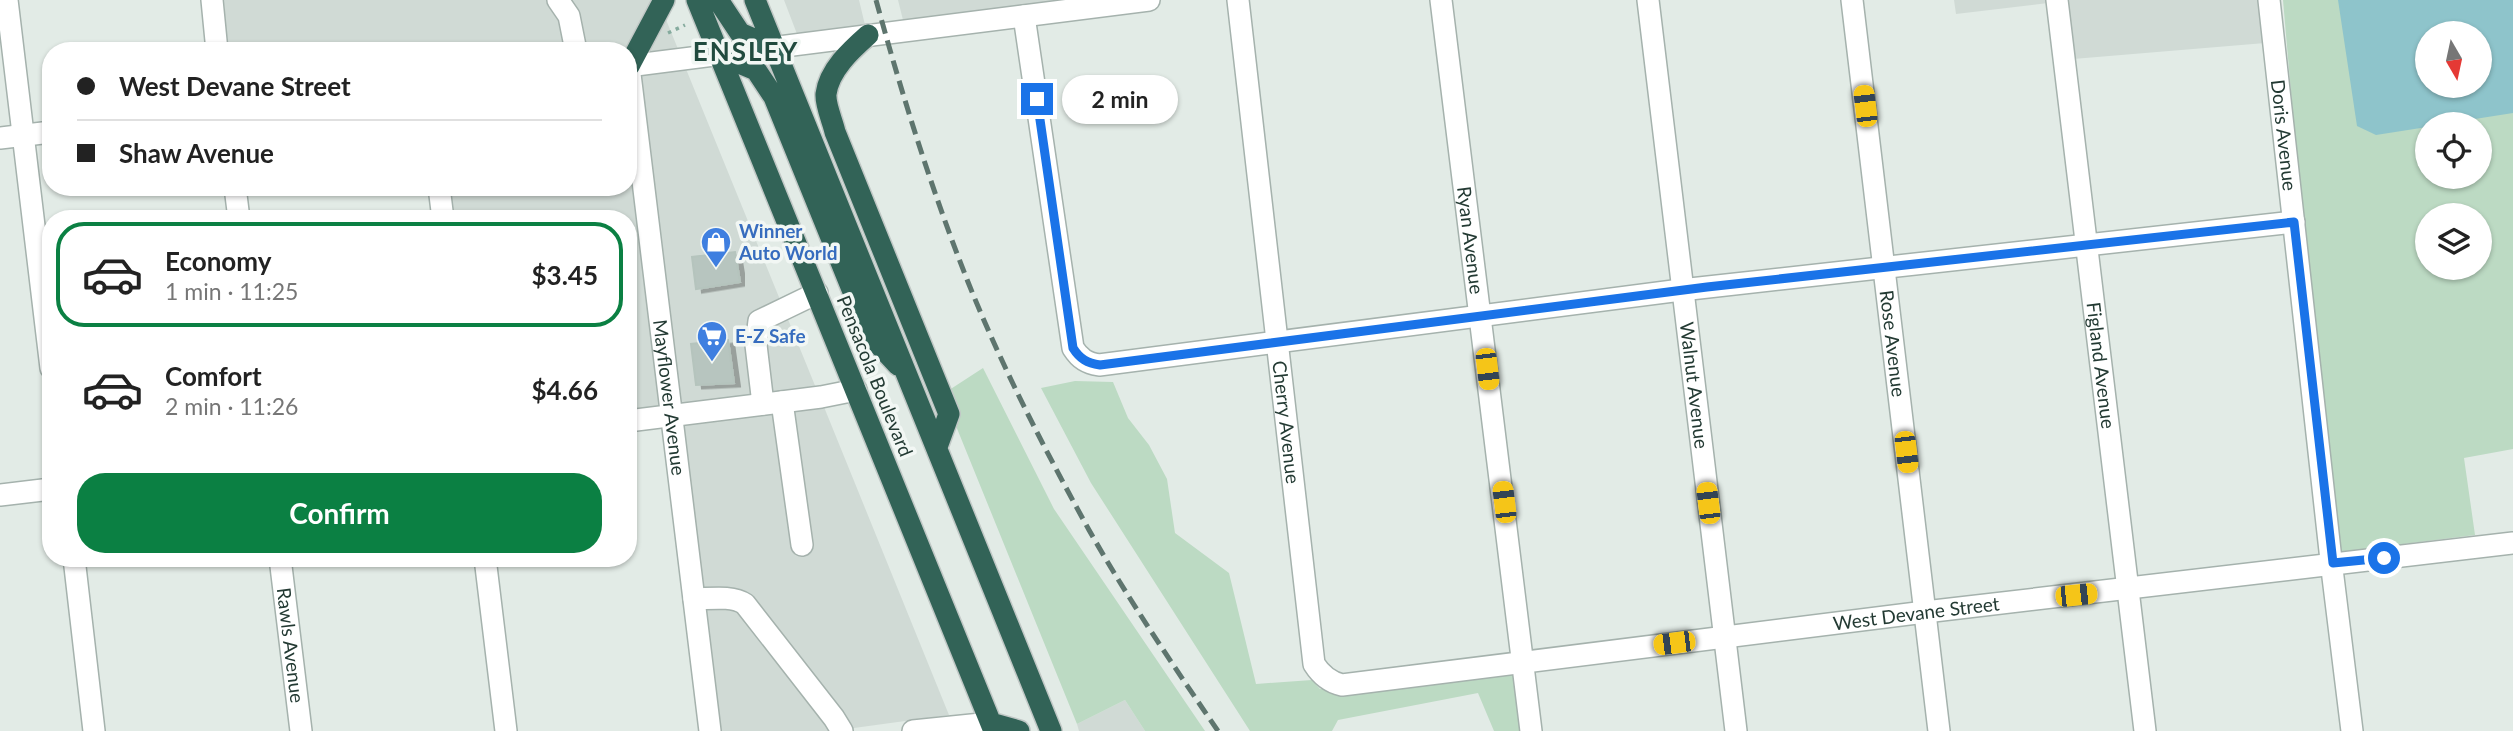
<!DOCTYPE html>
<html lang="en">
<head>
<meta charset="utf-8">
<style>
  :root { --surface:#fff; --page:#f6f6f6; --text:#222; --muted:#767676; --line:#e0e0e0; --accent:#0b8043 }
  body { margin:0; font-family:Lato,sans-serif; background:var(--page); color:var(--text); height:100vh; display:flex; flex-direction:column; font-size:26px; white-space:nowrap }
  * { box-sizing:border-box; margin:0 }
  p { font-size:23px; color:var(--muted) }
  .icon { flex:none; width:38px; height:38px; fill:none; stroke:currentColor; stroke-width:2; stroke-linecap:round; stroke-linejoin:round }
  .map { position:relative; flex:1; overflow:hidden }
  .sheet { position:absolute; left:42px; top:210px; width:595px; height:357px; display:flex; flex-direction:column; background:var(--surface); border-radius:28px; box-shadow:0 2px 5px #0004 }
  .sheet>* { flex:none }
  .banner { position:absolute; left:42px; top:42px; width:595px; height:154px; border-radius:28px; box-shadow:0 2px 5px #0004; display:grid; align-content:center; height:154px; padding:0 35px; background:var(--surface) }
  .needle { width:46px; rotate:171deg }
  .buttons { position:absolute; left:2415px; top:21px; display:grid; gap:14px }
  .buttons a { display:grid; place-items:center; width:77px; height:77px; border-radius:50%; background:var(--surface); box-shadow:0 2px 5px #0004; font-size:35px }
  .end { position:absolute; width:32px; height:32px; margin:-16px; border:9px solid #1a73e8; background:#fff; box-shadow:0 0 0 4px #fff }
  .from { border-radius:50% }
  .bubble { position:absolute; height:49px; border-radius:24px; background:var(--surface); box-shadow:0 2px 5px #0004; font-size:23px; font-weight:700; line-height:49px; text-align:center }
  .car { position:absolute; width:21px; height:42px; margin:-21px -10px; border-radius:9px; box-shadow:0 0 5px 2px #0007; background:linear-gradient(#f5c518 24%,#345 0 40%,#f5c518 0 76%,#345 0 86%,#f5c518 0) }
  .banner b { display:flex; align-items:center; gap:24px; height:66px; font-size:26px }
  .banner b+b { border-top:2px solid var(--line) }
  .banner i { width:18px; height:18px; background:var(--text) }
  ul { padding:12px 0 0; list-style:none }
  li { display:flex; align-items:center; gap:21px; height:105px; margin:0 14px 10px; padding:0 21px; border:4px solid transparent; border-radius:28px }
  li div { flex:1 }
  li b { display:block; font-size:26px }
  li em { font-style:normal; font-weight:700 }
  li.selected { border-color:var(--accent) }
  li>.icon { width:63px; height:63px; stroke-width:1.5 }
  .cta { display:flex; gap:14px; margin-top:auto; padding:14px 35px }
  .cta a { flex:1; height:80px; border-radius:28px; background:var(--accent); color:#fff; font-size:28px; font-weight:700; line-height:80px; text-align:center }
  .map>svg:first-child { display:block }
  .built { fill:#d0dad5 }
  .green { fill:#bcdac3; fill-rule:evenodd }
  .water { fill:#8ec4cb; fill-rule:evenodd }
  .building { fill:#b7c5bf; stroke:#b5c4bd; stroke-width:2; filter:url(#shadow) }
  .lines { fill:none; stroke-linecap:round; stroke-linejoin:round }
  .minor-casing { stroke:#a5b2ad; stroke-width:24 }
  .highway-casing { stroke:#c1c8c6; stroke-width:24 }
  .path { stroke:#85ab9e; stroke-width:3.5; stroke-dasharray:3.5 5; stroke-linecap:butt }
  .minor { stroke:#fff; stroke-width:21 }
  .highway { stroke:#326357; stroke-width:21 }
  .rail { stroke:#5e756e; stroke-width:5; stroke-dasharray:14 7; stroke-linecap:butt }
  .route { stroke:#1a73e8; stroke-width:9 }
  .labels { text-anchor:middle; stroke-width:7; stroke-linejoin:round; paint-order:stroke }
  .street-label { font-size:19px; fill:#233a33; stroke:#f2f7f4 }
  .shop-label { font-size:19px; font-weight:bold; fill:#366cbe; stroke:#f2f7f4; text-anchor:start }
  .district-label { font-size:26px; font-weight:bold; letter-spacing:2px; fill:#214a3e; stroke:#f2f7f4 }
</style>
</head>
<body>
<div class="map">
<svg width="2513" height="731" viewBox="0 0 2513 731">
  <defs>
    <filter id="shadow"><feDropShadow dx="6" dy="3.5" stdDeviation="0" flood-color="#0004"/></filter>
  </defs>
  <rect width="100%" height="100%" fill="#e2ebe6"/>
  <path class="built" d="M224,0H658L678,49L628,56V51H227Z
    M784,0H859L865,25L797,34Z
    M898,0H1063L903,20Z
    M1954,0H2048V3L1956,14Z
    M2066,0H2260L2265,43L2073,59Z
    M686,69L816,388L679,404L640,75Z
    M628,131L661,407L628,410V219H452L448,187H628Z
    M824,407L949,715L832,731H710L667,427Z
    M1125,700L1145,731H1079L1077,724Z"/>
  <path class="green" d="M2283,0H2513V449L2464,458L2475,535L2340,552L2300,196ZM2427,33H2480V86H2427ZM2427,124H2480V177H2427ZM2427,215H2480V268H2427Z
    M983,368L1054,509L1205,731H1145L1125,700L1077,724L943,394Z
    M1075,381L1113,382L1128,418L1149,445L1167,479L1175,533L1229,573L1256,684L1312,680L1320,689L1515,673L1522,731H1494L1478,693L1338,720L1332,731H1250L1091,483L1041,388Z"/>
  <path class="water" d="M2338,0H2513V113L2443,124H2427V127L2376,135L2357,126ZM2427,33H2480V86H2427Z"/>
  <path class="building" d="M735,252L740,282L696,289L692,257Z
    M728,340L734,383L696,385L691,344Z"/>
  <g class="lines">
    <g class="minor-casing">
      <g id="minor">
        <path d="M7,0L51,368"/>
        <path d="M212,0L217,51"/>
        <path d="M558,0L569,16L576,51"/>
        <path id="s1" d="M1238,0L1314,664C1321,675 1329,682 1342,685L1925,612L2513,543"/>
        <path id="s2" d="M1441,0L1531,731"/>
        <path id="s3" d="M1648,0L1736,731"/>
        <path id="s4" d="M1852,0L1939,731"/>
        <path id="s5" d="M2057,0L2145,731"/>
        <path id="s6" d="M2269,0L2332,569L2352,731"/>
        <path d="M1024,16L1073,348C1080,359 1087,363 1099,365L1681,290L2294,222"/>
        <path d="M628,66L1149,0"/>
        <path id="s7" d="M629,66L710,731"/>
        <path d="M0,138L51,132"/>
        <path d="M235,187L239,219"/>
        <path d="M439,187L443,219"/>
        <path d="M782,402L802,545"/>
        <path d="M763,404L756,345L759,321L817,293"/>
        <path d="M628,421L821,397L856,390"/>
        <path d="M0,495L51,489"/>
        <path d="M74,558L94,731"/>
        <path id="s8" d="M280,558L301,731"/>
        <path d="M485,558L506,731"/>
        <path d="M694,599C709,599 732,595 745,604L834,718L842,731"/>
        <path d="M913,731L991,723"/>
      </g>
    </g>
    <g class="highway-casing">
      <path id="highway" d="M697,0L994,731
        M718,0L740,33L774,48
        M755,0L1051,731
        M868,35C851,50 829,70 826,94C825,105 833,122 835,132L949,414L937,447
        M720,55L756,70L774,97L871,336L898,365
        M629,66L664,0
        M991,723L1019,731"/>
    </g>
    <path class="path" d="M668,33L685,25"/>
    <use href="#minor" class="minor"/>
    <use href="#highway" class="highway"/>
    <path class="rail" d="M876,0C902,95 932,191 968,282C1002,367 1045,450 1089,530C1128,599 1173,665 1218,731"/>
  </g>
  <g class="lines">
    <path class="route" d="M1037,99L1073,348C1080,359 1087,363 1100,365L1707,287L2294,222L2333,563L2384,558"/>
  </g>
  <defs>
    <g id="shop-pin" transform="scale(1.575)"><path d="M0 17L-7.5 6A9.5 9.5 0 1 1 7.5 6Z" fill="#3f7fe0" stroke="#f2f7f4"/><path d="M-5-2.5h2.3a2.7 3.5 0 0 1 5.4 0H5L5.5 6h-11ZM-1.5-2.5h3a1.5 2.3 0 0 0-3 0Z" fill="#fff"/></g>
    <g id="supermarket-pin" transform="scale(1.575)"><path d="M0 17L-7.5 6A9.5 9.5 0 1 1 7.5 6Z" fill="#3f7fe0" stroke="#f2f7f4"/><path d="M-6-5.5h2.5l.6 2H6L4.5 2H-2.5L-4.4-4H-6ZM-1.5 3.2a1.3 1.3 0 1 0 .1 0ZM3 3.2a1.3 1.3 0 1 0 .1 0Z" fill="#fff"/></g>
  </defs>
  <g fill-rule="evenodd">
    <use href="#shop-pin" x="716" y="242"/>
    <use href="#supermarket-pin" x="712" y="336"/>
  </g>
  <g class="labels">
    <g class="street-label">
      <text dy="7" stroke="none"><textPath href="#s6" startOffset="136">Doris Avenue</textPath></text>
      <text dy="7" stroke="none"><textPath href="#s2" startOffset="242">Ryan Avenue</textPath></text>
      <text dy="7" stroke="none"><textPath href="#s4" startOffset="346">Rose Avenue</textPath></text>
      <text dy="7" stroke="none"><textPath href="#s5" startOffset="368">Figland Avenue</textPath></text>
      <text transform="translate(875 376) rotate(68)" y="7">Pensacola Boulevard</text>
      <text dy="7" stroke="none"><textPath href="#s3" startOffset="388">Walnut Avenue</textPath></text>
      <text dy="7" stroke="none"><textPath href="#s7" startOffset="334">Mayflower Avenue</textPath></text>
      <text dy="7" stroke="none"><textPath href="#s1" startOffset="425">Cherry Avenue</textPath></text>
      <text dy="7" stroke="none"><textPath href="#s1" startOffset="1283">West Devane Street</textPath></text>
      <text dy="7" stroke="none"><textPath href="#s8" startOffset="88">Rawls Avenue</textPath></text>
    </g>
    <g class="shop-label">
      <text x="739" y="238">Winner<tspan x="739" dy="22">Auto World</tspan></text>
      <text x="735" y="343">E-Z Safe</text>
    </g>
    <g class="district-label">
      <text x="746" y="61">ENSLEY</text>
    </g>
  </g>
</svg>
<div class="buttons">
<a><svg class="needle" viewBox="-14 -14 28 28"><path d="M0-13l5 13h-10z" fill="#e53935"/><path d="M0 13l5-13h-10z" fill="#767676"/></svg></a>
<a><svg class="icon" aria-label="locate" viewBox="0 0 24 24"><circle cx="12" cy="12" r="6"/><path d="M12 2v4M12 18v4M2 12h4M18 12h4"/></svg></a>
<a><svg class="icon" aria-label="layers" viewBox="0 0 24 24"><path d="M12 4l9 5-9 5-9-5zM3 14l9 5 9-5"/></svg></a>
</div>
<i class="end from" style="left:2384px;top:558px"></i>
<i class="end" style="left:1037px;top:99px"></i>
<div class="bubble" style="left:1062px;top:75px;width:116px">2 min</div>
<i class="car" style="left:1865px;top:106px;rotate:353deg"></i>
<i class="car" style="left:1487px;top:369px;rotate:173deg"></i>
<i class="car" style="left:1906px;top:452px;rotate:173deg"></i>
<i class="car" style="left:1504px;top:502px;rotate:353deg"></i>
<i class="car" style="left:1708px;top:503px;rotate:353deg"></i>
<i class="car" style="left:2076px;top:595px;rotate:84deg"></i>
<i class="car" style="left:1674px;top:643px;rotate:263deg"></i>
<div class="banner">
<b><i class="from"></i>West Devane Street</b>
<b><i></i>Shaw Avenue</b>
</div>
<section class="sheet">
<ul>
<li class="selected"><svg class="icon" aria-label="car" viewBox="0 0 24 24"><path d="M5 17H2v-5l4-1 3-4h7l3 4 3 1v5h-3M9 17h6M6 11h13"/><circle cx="7" cy="17" r="2"/><circle cx="17" cy="17" r="2"/></svg><div><b>Economy</b><p>1 min · 11:25</p></div><em>$3.45</em></li>
<li><svg class="icon" aria-label="car" viewBox="0 0 24 24"><path d="M5 17H2v-5l4-1 3-4h7l3 4 3 1v5h-3M9 17h6M6 11h13"/><circle cx="7" cy="17" r="2"/><circle cx="17" cy="17" r="2"/></svg><div><b>Comfort</b><p>2 min · 11:26</p></div><em>$4.66</em></li>
</ul>
<div class="cta"><a>Confirm</a></div>
</section>
</div>
</body>
</html>
